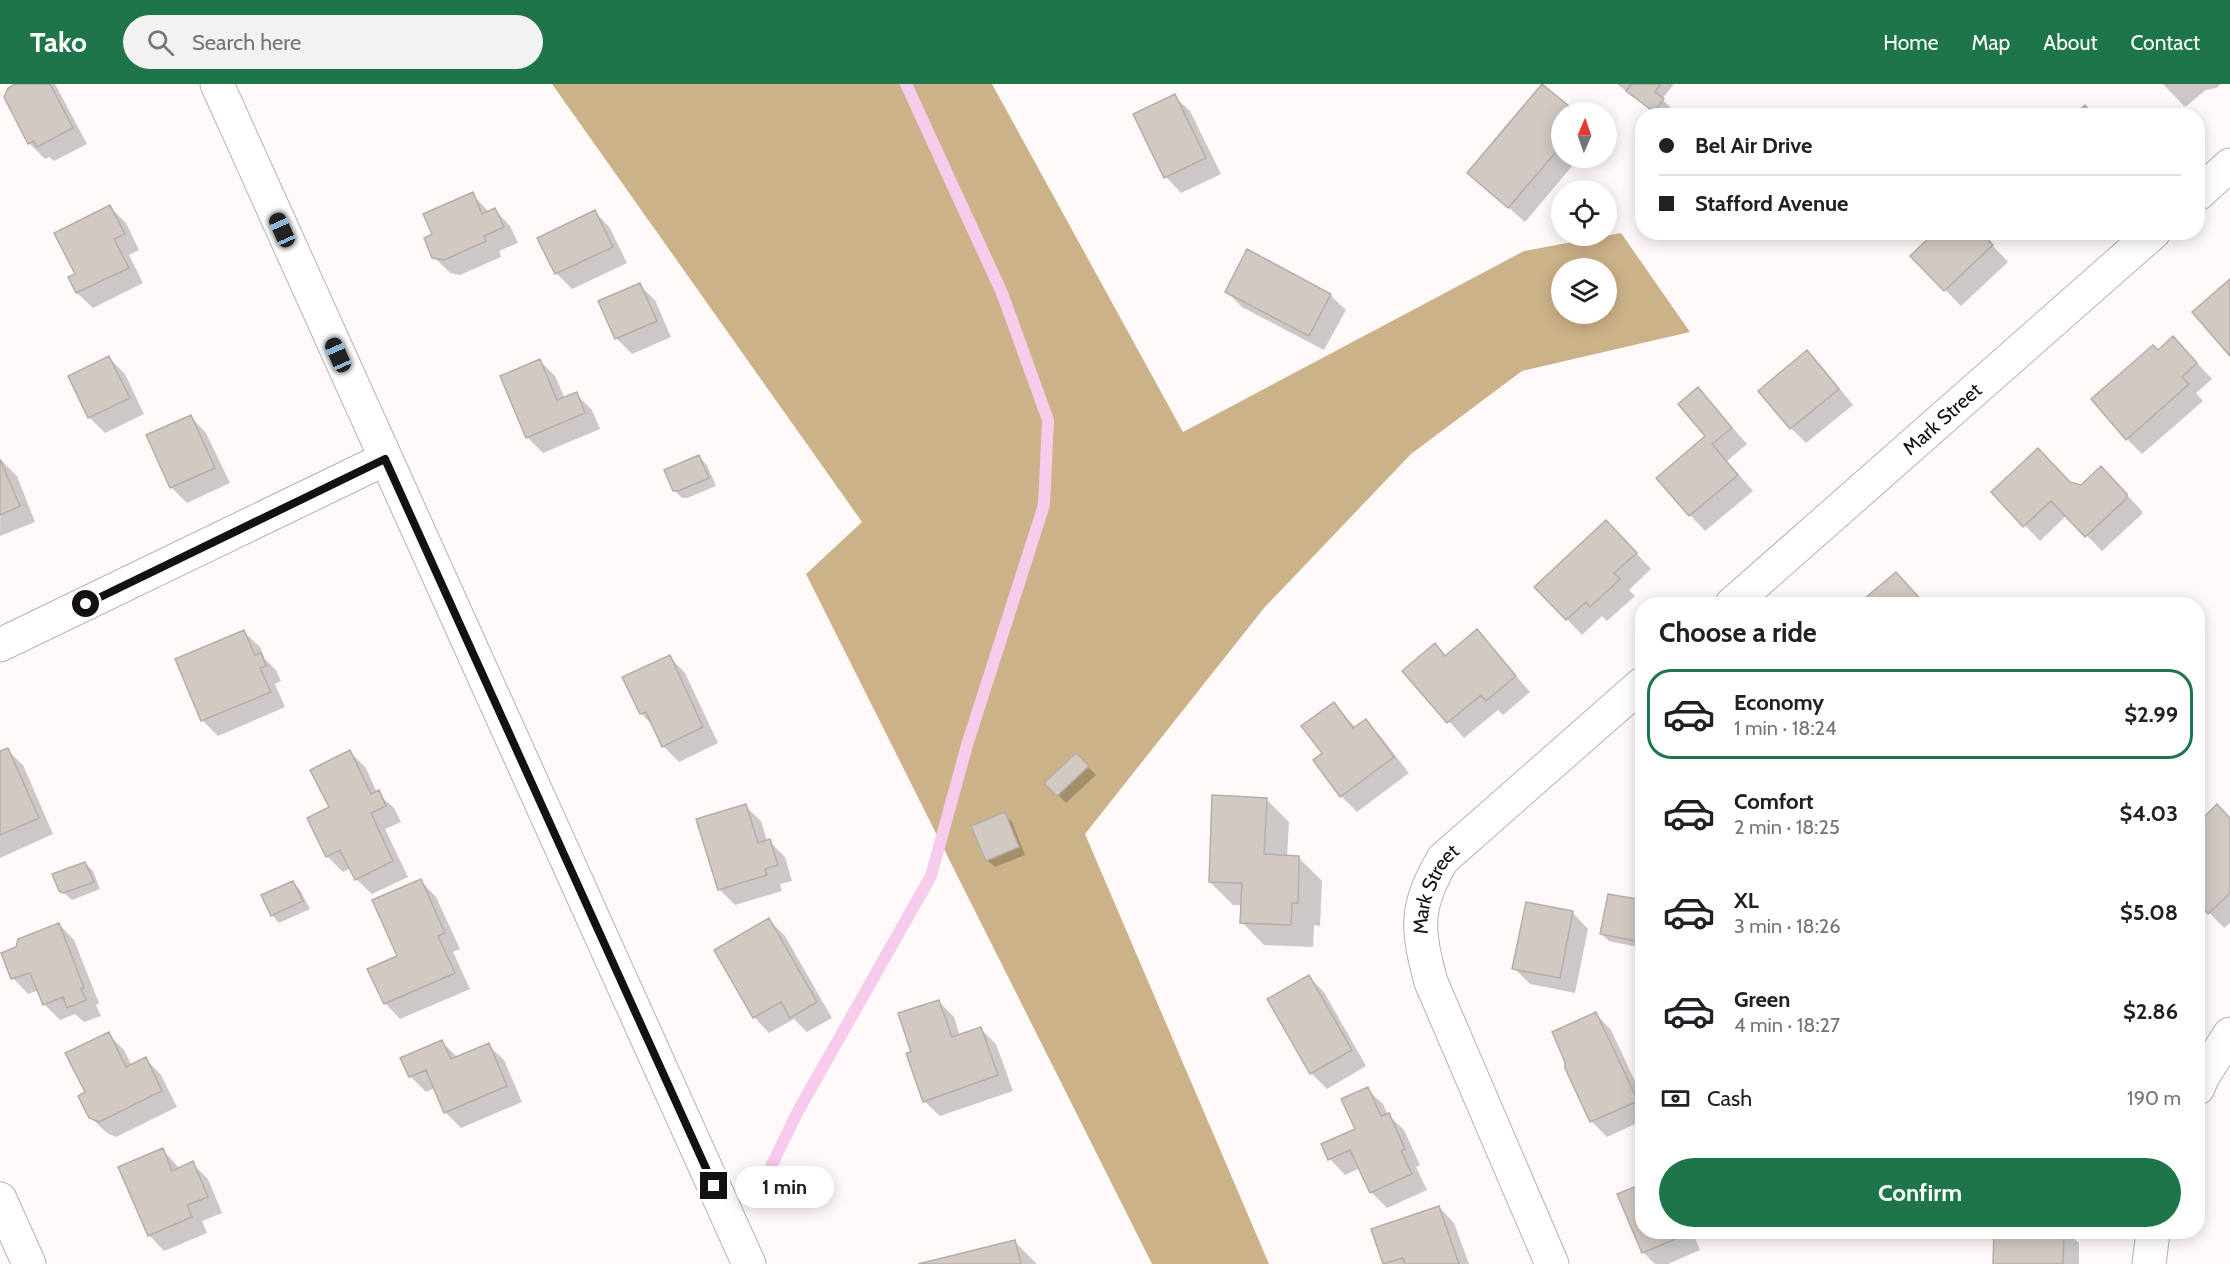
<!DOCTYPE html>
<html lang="en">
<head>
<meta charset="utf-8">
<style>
  :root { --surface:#fff; --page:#f2f2f2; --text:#202124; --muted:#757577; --line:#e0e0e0; --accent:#1d7549 }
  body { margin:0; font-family:Cabin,sans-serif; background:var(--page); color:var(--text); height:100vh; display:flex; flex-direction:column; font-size:22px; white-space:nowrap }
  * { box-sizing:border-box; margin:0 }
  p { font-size:20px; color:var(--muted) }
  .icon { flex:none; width:33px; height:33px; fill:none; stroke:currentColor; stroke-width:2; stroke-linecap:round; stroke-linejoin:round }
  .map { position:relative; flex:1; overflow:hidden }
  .side { position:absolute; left:1635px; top:513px; width:570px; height:642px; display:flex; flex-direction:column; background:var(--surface); border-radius:24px; box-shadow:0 3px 15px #0003 }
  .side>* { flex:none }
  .top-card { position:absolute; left:1635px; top:24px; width:570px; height:132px; border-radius:24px; box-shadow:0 3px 15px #0003; display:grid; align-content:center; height:132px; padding:0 24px; background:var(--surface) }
  .needle { width:39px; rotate:2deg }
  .fabs { position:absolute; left:1551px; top:18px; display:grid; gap:12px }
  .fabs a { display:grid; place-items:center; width:66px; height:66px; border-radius:50%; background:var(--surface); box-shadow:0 3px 15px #0003; font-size:30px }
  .end { position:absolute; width:27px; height:27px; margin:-14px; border:8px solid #151111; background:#fff; box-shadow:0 0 0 3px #fff }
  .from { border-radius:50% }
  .bubble { position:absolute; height:42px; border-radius:21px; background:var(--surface); box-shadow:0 3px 15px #0003; font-size:20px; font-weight:700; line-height:42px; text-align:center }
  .car { position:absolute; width:18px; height:36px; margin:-18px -9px; border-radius:8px; box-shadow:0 0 4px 2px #0007; background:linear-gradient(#222 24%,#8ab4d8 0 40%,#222 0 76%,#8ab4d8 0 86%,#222 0) }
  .top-card b { display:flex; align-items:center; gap:21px; height:57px; font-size:22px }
  .top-card b+b { border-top:2px solid var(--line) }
  .top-card i { width:15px; height:15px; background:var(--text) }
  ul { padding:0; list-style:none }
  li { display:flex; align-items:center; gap:18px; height:90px; margin:0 12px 9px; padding:0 12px; border:3px solid transparent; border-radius:24px }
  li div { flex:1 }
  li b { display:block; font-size:22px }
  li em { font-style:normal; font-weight:700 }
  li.current { border-color:var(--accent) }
  li>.icon { width:54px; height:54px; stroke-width:1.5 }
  h2 { padding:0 24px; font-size:27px; line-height:72px }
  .pay { display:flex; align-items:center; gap:15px; height:66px; padding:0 24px; font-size:22px }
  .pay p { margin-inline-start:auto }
  .primary-button { display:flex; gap:12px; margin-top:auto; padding:12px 24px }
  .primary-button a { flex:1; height:69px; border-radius:36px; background:var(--accent); color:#fff; font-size:24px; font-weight:700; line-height:69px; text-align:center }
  header { display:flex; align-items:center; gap:36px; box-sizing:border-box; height:84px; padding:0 30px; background:var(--accent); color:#fff }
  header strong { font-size:28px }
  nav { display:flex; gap:33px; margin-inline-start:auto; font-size:21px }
  .search { width:420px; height:54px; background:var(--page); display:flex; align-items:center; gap:15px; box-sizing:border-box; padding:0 21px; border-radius:33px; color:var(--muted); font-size:22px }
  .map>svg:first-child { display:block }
  .forest { fill:#ccb288; fill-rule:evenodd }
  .shadow { fill:#0003 }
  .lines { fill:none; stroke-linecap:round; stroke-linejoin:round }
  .stream { stroke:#f6cbeb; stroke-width:12 }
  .building { fill:#d2c9c3; stroke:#b6ada8; stroke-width:1.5 }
  .minor-casing { stroke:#baafad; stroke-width:35 }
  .secondary-casing { stroke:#baafad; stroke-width:35 }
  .minor { stroke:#fff; stroke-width:33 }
  .secondary { stroke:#fff; stroke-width:33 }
  .route { stroke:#151111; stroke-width:8 }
  .labels { text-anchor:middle; stroke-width:4.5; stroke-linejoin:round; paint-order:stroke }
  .street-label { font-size:20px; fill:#151111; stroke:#fffafa }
</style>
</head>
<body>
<header>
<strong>Tako</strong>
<div class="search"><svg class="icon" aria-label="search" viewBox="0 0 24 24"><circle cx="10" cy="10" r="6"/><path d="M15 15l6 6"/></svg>Search here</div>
<nav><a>Home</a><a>Map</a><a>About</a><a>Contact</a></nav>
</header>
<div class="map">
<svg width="2230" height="1180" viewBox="0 0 2230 1180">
  <rect width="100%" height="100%" fill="#fffafa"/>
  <path class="forest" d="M552,0H992L1183,348L1524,167L1621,149L1690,248L1522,287L1411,370L1264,524L1085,750L1269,1180H1152L806,490L862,438ZM1562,184H1606V230H1562Z"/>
  <path class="shadow" d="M19,0H55L87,60L54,77L49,73L45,75L29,59L5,13Z
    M1617,0H1674L1662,15L1671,24L1665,32H1659Z
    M2163,0H2221L2216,4L2206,6L2185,23Z
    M1542,2L1574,28H1562V74H1579L1525,138L1469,89Z
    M1174,12L1190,27L1221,90L1181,109L1166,93L1135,31Z
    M472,110L489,128L495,126L510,142L518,159L499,167L501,173L460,191L450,189L434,173V151Z
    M110,123L126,139L139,166L129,171L143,199L93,224L77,209L70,194L77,190Z
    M595,128L610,144L627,179L572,205L556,189Z
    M1980,148L2008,178L1961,222L1912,172Z
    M639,201L655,216L671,253L632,270L616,254Z
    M1227,208L1330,211L1346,226L1324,266L1242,223Z
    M2158,267L2189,270L2212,295L2196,309L2203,317L2142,370L2127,355Z
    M1807,268L1823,284L1853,321L1806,359L1791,344Z
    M109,274L125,290L144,330L105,349L89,333Z
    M539,276L555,292L565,315L576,310L592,326L600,345L543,369L527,353Z
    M1698,305L1747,360L1727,377L1753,407L1705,447L1690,431L1707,352Z
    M191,333L206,349L230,399L187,419L171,403Z
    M699,373L707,381L716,402L687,414H682L674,406Z
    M1,376L17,392L35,438L0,452Z
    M2070,400L2081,403L2117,400L2142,427V430L2102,467L2067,431L2040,457L1993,408Z
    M1622,454L1651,485L1629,506L1635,512L1607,537L1602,532L1582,551L1567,535Z
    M1896,490L1925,520H1861Z
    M1477,547L1530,608L1503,631L1498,626L1464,654L1404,587L1435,561L1447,573Z
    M244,548L260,563L265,575L276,586L281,597L275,600L285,623L218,652L202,636Z
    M670,573L685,589L718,659L679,678L663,662L654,643L641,629Z
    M1334,620L1356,644L1366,637L1381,653L1409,689L1357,728L1341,712L1324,669Z
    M7,666L23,681L53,750L0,774V669Z
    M350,668L366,684L377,709L394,724L401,738L385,745L408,793L372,810L356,795L351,784L343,788L327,772L331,724Z
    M1076,671L1096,691L1066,719L1046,699Z
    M1266,715L1289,738L1287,773L1299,774L1322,797L1320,842L1314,841L1313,863L1264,861L1242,838V821H1233L1210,798Z
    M745,722L761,737L767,757H769L785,773L792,797L780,800L782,807L735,821L719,805Z
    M2217,723L2230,735V839L2224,844L2198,817V773L2206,765L2198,756V741Z
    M1004,730L1012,738L1025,771L995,783L987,776Z
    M85,779L93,787L100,805L72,816L60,806Z
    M421,797L436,813L460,865L453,868L470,905L400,935L385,919Z
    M293,798L300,806L310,825L279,839L272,831Z
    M1609,811L1642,818V864L1609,857L1601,850Z
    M1573,829L1588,845L1575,909L1530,900L1514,884Z
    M769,836L785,852L832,934L807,948L794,935L769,949L754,933Z
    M59,840L74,856L99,919L96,921L101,932L84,938L75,930L60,936L44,920L39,906L28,910L13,894Z
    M1309,893L1324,908L1366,982L1327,1005L1311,989Z
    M938,917L954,933L960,952L981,945L996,960L1013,1007L940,1032L924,1017L913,969Z
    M1596,930L1611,946L1642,1012V1037L1607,1053L1591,1037L1566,984Z
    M108,950L124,966L132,982L146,975L161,991L177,1023L116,1053L107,1049L90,1033L87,1009Z
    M442,958L458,974L488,961L504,976L522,1018L461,1044L445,1028L435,1004L426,1008L410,992Z
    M1367,1005L1383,1020L1388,1031L1404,1046L1420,1081L1416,1083L1427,1106L1387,1124L1371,1108L1360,1084L1345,1091L1330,1075L1357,1046Z
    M163,1066L180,1085L192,1079L208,1095L222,1129L202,1137L207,1149L164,1167L149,1151Z
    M1642,1102V1148H1692L1700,1166L1668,1180H1655L1643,1168L1619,1111Z
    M1439,1123L1454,1139L1469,1180H1385L1373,1146Z
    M1995,1148H2067L2079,1159V1180H1995Z
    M1015,1158L1037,1180H924Z"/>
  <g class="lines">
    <path class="stream" d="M766,1093L798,1027L931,792L967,661L1044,421L1048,336L1002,209L906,0"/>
  </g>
  <path class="building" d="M15,0H50L73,44L37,63L34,57L28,60L4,13L8,4Z
    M1542,0L1576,28H1562V61L1508,124L1467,89Z
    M1632,0H1661L1655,8L1664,15L1654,28L1626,7Z
    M1175,10L1206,74L1164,94L1133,30Z
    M2085,21L2094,32H2073Z
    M473,108L482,130L495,124L504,143L484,152L486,157L444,176L432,174L424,154L432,150L423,130Z
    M110,121L125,150L114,155L129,184L76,209L68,193L75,190L54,149Z
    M595,126L613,163L555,190L537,154Z
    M1935,148H1981L1993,161L1944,207L1910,172Z
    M1247,165L1331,210L1309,252L1225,208Z
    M2230,195V272L2192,228Z
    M640,199L657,237L615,255L598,217Z
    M2173,252L2197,279L2182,293L2189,300L2126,356L2091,315L2153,261L2158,266Z
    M1807,266L1839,305L1790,345L1758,307Z
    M109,272L130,314L88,334L68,292Z
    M540,275L557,316L577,308L585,329L526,354L500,292Z
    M1698,303L1732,344L1712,360L1738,391L1689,432L1656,394L1705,352L1678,320Z
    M191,331L215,384L170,404L146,351Z
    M2038,364L2070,398L2081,401L2101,382L2127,410V414L2085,453L2051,417L2023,443L1991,408Z
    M699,371L709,394L678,407H673L664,386Z
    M0,375L20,422L0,431Z
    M1606,436L1637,469L1614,489L1620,495L1590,523L1586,518L1566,536L1534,503Z
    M1896,488L1925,520H1858Z
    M1477,545L1516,592L1486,617L1481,611L1447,639L1402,587L1435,559L1445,572Z
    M244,546L255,571L261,569L266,582L260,584L271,608L201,637L175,575Z
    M670,571L703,643L662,663L646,628L640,630L622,593Z
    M1334,618L1353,644L1366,635L1394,673L1340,713L1313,676L1322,669L1301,642Z
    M8,664L39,734L0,751V667Z
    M350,666L371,710L379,706L386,722L371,729L393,777L355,796L340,766L326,773L307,734L329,723L310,686Z
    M1076,669L1089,682L1057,712L1044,699Z
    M1212,711L1267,714L1264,770L1299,772L1298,819H1292L1291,841L1240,839L1242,799L1209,798Z
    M746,720L758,759L770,755L778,781L765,785L767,791L718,806L696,735Z
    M2217,720L2230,734V809L2208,830L2198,819V771L2204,765L2198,758V739Z
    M1005,728L1019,763L986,777L971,742Z
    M85,778L94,798L63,809L59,807L52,790Z
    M421,795L445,849L438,852L455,889L384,920L367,885L397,872L372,816Z
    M293,797L303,817L271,832L261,811Z
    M1608,810L1642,816L1641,858L1600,850Z
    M1526,818L1573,827L1560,894L1512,885Z
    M769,834L817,918L790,934L781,918L753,934L714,866Z
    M59,839L84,904L81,905L86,916L67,924L63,913L43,921L30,889L11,895L1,869L16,863L18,855Z
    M1309,891L1352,966L1310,990L1267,915Z
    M939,916L952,953L981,943L998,991L923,1018L906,969L911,968L898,929Z
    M1596,928L1638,1017L1590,1038L1565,984V978L1552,948Z
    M109,948L126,983L146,973L162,1007L99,1038L89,1034L78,1012L85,1008L65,969Z
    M442,956L451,975L489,959L507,1002L444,1029L426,986L409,993L400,974Z
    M1368,1003L1381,1032L1389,1029L1405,1065L1401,1067L1412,1090L1370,1109L1350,1066L1328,1076L1321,1060L1355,1045L1341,1015Z
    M163,1064L172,1087L193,1077L208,1113L187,1121L192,1133L148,1152L118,1083Z
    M1642,1100V1148H1684L1685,1151L1642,1169L1617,1110Z
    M1439,1122L1459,1180H1405L1403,1174L1383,1180L1371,1145Z
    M1994,1148H2064L2063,1180H1993Z
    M1015,1156L1021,1180H918Z"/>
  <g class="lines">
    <g class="minor-casing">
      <g id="minor">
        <path d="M2198,110L2230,81"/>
        <path id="s1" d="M1732,520L2154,148"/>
        <path d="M0,561L385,375"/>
        <path d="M2198,1004L2203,992L2230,950"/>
        <path d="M0,1115L29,1180"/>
        <path id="s2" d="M1552,1180L1431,898C1417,846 1414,823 1443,775L1642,600"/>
        <path d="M2149,1180L2153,1148"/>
      </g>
    </g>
    <g class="secondary-casing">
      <path id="secondary" d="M217,0L749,1180"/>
    </g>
    <use href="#minor" class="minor"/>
    <use href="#secondary" class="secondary"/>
  </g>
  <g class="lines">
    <path class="route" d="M86,520L385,375L714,1102"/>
  </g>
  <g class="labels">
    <g class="street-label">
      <text dy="7" stroke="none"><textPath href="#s1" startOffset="280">Mark Street</textPath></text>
      <text dy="7" stroke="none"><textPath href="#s2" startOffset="404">Mark Street</textPath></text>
    </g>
  </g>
</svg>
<div class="fabs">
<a><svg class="needle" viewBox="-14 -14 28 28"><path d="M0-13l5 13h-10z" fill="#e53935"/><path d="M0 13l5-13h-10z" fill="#757577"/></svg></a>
<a><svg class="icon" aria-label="locate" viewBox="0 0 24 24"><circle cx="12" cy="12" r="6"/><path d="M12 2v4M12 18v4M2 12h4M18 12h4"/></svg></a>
<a><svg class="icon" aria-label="layers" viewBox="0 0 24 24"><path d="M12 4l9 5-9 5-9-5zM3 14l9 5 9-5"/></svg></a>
</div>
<i class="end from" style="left:86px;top:520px"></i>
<i class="end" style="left:714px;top:1102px"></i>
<div class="bubble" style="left:735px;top:1082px;width:99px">1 min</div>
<i class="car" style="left:282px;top:146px;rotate:336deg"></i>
<i class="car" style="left:338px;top:271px;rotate:336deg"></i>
<div class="top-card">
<b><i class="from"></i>Bel Air Drive</b>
<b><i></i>Stafford Avenue</b>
</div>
<section class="side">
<h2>Choose a ride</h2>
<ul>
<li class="current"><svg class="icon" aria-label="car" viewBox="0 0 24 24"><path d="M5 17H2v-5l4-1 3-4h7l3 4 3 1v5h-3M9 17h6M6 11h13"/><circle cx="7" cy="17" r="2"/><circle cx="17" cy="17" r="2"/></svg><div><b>Economy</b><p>1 min · 18:24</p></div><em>$2.99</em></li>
<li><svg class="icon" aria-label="car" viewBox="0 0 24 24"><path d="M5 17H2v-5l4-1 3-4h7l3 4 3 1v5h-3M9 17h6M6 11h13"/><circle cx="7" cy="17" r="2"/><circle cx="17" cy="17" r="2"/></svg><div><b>Comfort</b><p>2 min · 18:25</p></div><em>$4.03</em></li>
<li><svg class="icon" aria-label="car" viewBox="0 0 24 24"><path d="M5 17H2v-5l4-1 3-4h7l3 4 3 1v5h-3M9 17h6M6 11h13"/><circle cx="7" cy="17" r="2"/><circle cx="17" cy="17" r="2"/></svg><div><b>XL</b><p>3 min · 18:26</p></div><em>$5.08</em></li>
<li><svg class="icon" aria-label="car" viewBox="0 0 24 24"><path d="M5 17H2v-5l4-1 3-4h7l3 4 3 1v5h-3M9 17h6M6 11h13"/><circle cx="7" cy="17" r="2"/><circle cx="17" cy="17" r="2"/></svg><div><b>Green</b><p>4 min · 18:27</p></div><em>$2.86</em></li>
</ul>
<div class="pay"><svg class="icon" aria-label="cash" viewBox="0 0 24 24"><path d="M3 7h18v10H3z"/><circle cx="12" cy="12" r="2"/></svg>Cash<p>190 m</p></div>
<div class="primary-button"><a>Confirm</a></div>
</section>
</div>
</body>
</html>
